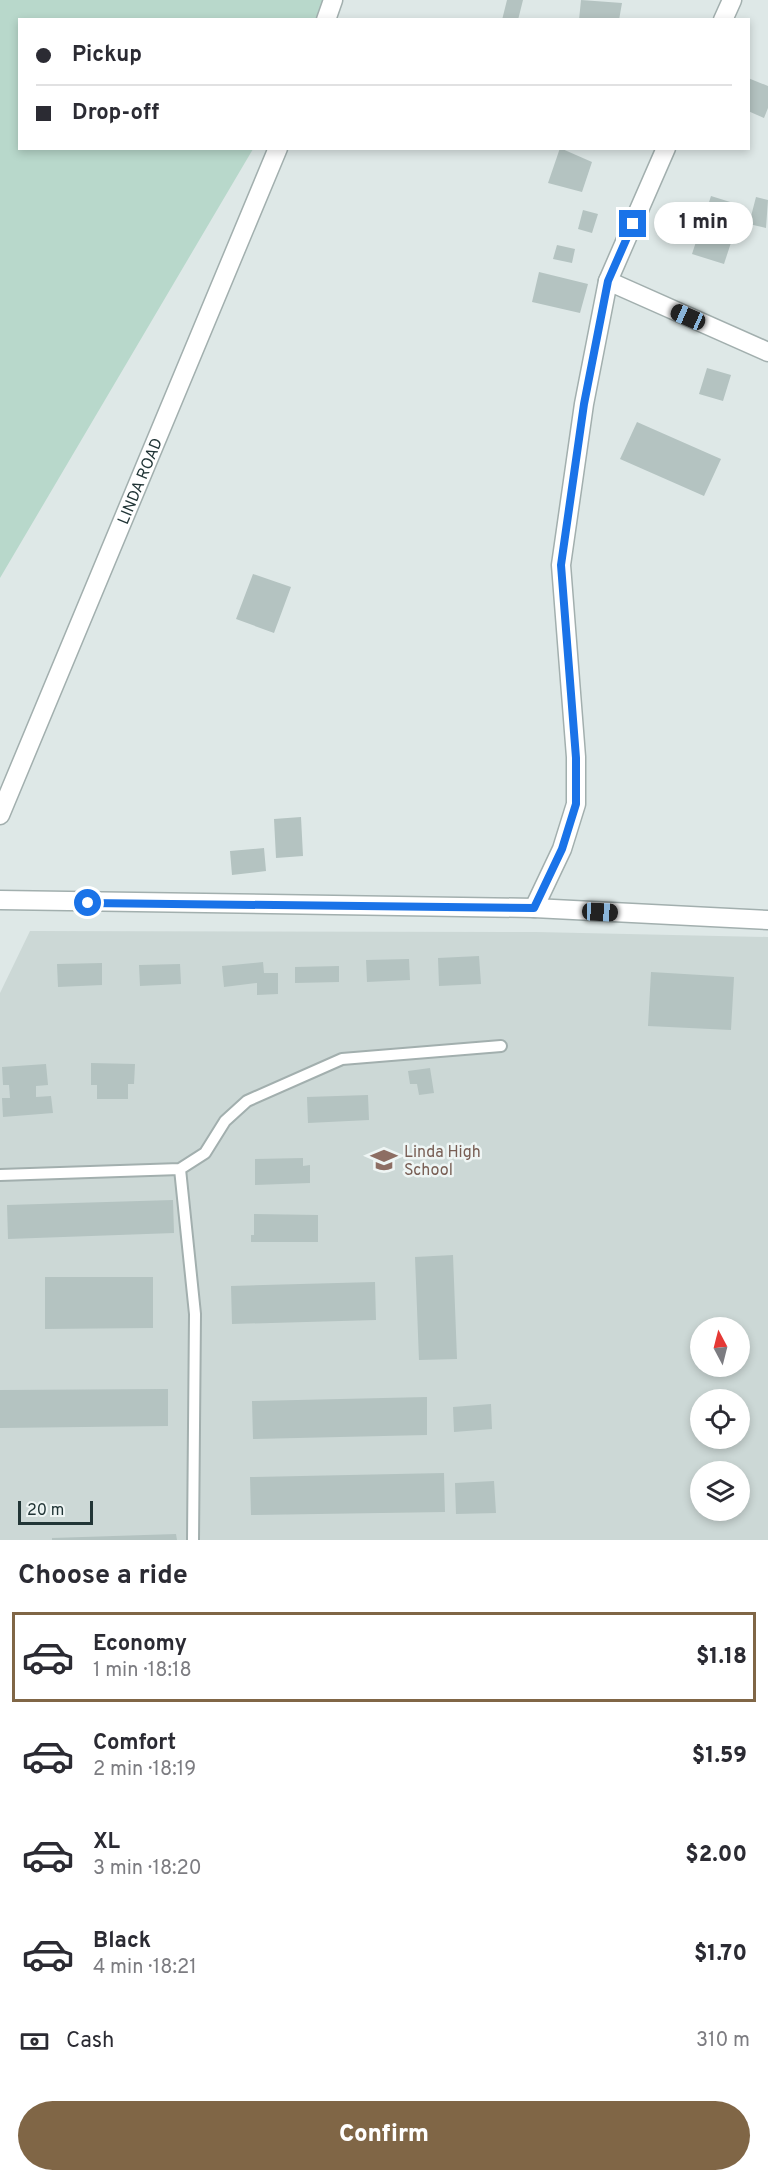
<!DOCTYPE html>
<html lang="en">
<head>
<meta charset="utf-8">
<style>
  :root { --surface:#fff; --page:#f2f2f3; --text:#2b2b33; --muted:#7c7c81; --line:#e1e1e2; --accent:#806646 }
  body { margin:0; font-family:Overpass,sans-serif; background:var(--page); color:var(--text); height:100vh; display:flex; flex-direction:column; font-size:22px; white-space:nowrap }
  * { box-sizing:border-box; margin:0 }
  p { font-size:20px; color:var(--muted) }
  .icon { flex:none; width:33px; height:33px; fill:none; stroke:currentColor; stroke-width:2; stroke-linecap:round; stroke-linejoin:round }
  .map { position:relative; height:1540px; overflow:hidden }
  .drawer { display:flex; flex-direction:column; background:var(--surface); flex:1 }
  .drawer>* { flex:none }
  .hud { position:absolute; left:18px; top:18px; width:732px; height:132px; border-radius:0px; box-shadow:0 3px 9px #0003; display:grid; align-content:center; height:132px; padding:0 18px; background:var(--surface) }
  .needle { width:39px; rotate:353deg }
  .tools { position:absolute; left:690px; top:1317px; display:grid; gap:12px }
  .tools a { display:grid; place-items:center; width:60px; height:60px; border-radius:50%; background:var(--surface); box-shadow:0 3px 9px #0003; font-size:30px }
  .scale { position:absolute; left:18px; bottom:15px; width:75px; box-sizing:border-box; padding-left:6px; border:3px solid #213536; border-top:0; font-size:16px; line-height:21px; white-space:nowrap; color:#213536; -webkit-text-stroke:4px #eef5f4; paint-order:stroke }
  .end { position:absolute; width:27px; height:27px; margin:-14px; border:8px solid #1a73e8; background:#fff; box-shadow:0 0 0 3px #fff }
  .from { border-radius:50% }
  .bubble { position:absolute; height:42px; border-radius:21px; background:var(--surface); box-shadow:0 3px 9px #0003; font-size:20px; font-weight:800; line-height:42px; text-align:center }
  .car { position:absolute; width:18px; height:36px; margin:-18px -9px; border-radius:8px; box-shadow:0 0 4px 2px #0007; background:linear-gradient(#222 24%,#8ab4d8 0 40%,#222 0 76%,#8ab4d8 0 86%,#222 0) }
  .hud b { display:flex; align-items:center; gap:21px; height:57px; font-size:22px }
  .hud b+b { border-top:2px solid var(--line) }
  .hud i { width:15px; height:15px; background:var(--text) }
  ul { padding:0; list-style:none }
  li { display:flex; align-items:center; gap:18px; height:90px; margin:0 12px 9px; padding:0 6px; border:3px solid transparent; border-radius:0px }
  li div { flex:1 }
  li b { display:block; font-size:22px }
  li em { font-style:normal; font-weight:800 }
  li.active { border-color:var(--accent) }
  li>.icon { width:54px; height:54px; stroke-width:1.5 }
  h2 { padding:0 18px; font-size:27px; line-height:72px }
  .pay { display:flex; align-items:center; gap:15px; height:66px; padding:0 18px; font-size:22px }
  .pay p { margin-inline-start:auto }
  .primary-button { display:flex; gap:12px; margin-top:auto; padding:12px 18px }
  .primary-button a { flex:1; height:69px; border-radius:36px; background:var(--accent); color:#fff; font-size:24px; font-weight:800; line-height:69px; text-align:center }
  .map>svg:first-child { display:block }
  .built { fill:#ccd8d6; fill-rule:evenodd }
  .green { fill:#b8d8cb }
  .building { fill:#b4c3c1 }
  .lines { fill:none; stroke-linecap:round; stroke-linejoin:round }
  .service-casing { stroke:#a2afae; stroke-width:14 }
  .minor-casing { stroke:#a2afae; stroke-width:21 }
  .service { stroke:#fff; stroke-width:10 }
  .minor { stroke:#fff; stroke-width:18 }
  .route { stroke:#1a73e8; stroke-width:8 }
  .labels { text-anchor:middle; stroke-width:5; stroke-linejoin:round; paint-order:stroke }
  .street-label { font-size:16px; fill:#213536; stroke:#eef5f4 }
  .education-label { font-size:16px; fill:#785e54; stroke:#eef5f4; text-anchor:start }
</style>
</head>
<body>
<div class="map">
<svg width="768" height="1540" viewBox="0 0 768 1540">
  <rect width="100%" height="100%" fill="#dee8e7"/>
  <path class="built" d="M30,931L536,932L768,937V1540H0V993ZM700,1328H740V1366H700ZM700,1400H740V1438H700ZM700,1472H740V1510H700Z"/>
  <path class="green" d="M0,0H333L329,19L20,20V148L253,149L0,578Z"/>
  <path class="building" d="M507,0H523L518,20H502Z
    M581,0L622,3L619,20H579Z
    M748,78L768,86V108L764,118L748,111Z
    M560,148L592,162L582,192L548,183Z
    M711,196L743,206L724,264L692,254Z
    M756,197L768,200L766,228L749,224Z
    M583,210L598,214L592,233L578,229Z
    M557,245L575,249L572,263L553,259Z
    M539,272L588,284L580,313L532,302Z
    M707,368L731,375L723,401L699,394Z
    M637,422L721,459L704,496L620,459Z
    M253,574L291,587L274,633L236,619Z
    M301,817L303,856L276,858L274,819Z
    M264,848L266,871L232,875L230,851Z
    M479,956L481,984L439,986L438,958Z
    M409,959L410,980L367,982L366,960Z
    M263,962L264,973H278V994L257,995V983L224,987L222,966Z
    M102,963V985L58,987L57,964Z
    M180,964L181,984L140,986L139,965Z
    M339,966V982L295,983V967Z
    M651,972L734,977L731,1030L648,1026Z
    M91,1063L135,1064L134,1084H128V1099H97V1085H91Z
    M46,1064L48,1085L36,1086V1097L51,1096L53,1113L3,1117L2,1098H10L9,1085H3L2,1067Z
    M430,1068L434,1093L419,1095L417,1084H410L408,1071Z
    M368,1095L369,1120L308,1123L307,1097Z
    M303,1158V1166L310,1165V1183L255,1185V1159Z
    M173,1200L174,1233L8,1239L7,1205Z
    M254,1214L318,1215V1242H251V1235H254Z
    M453,1255L457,1359L419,1360L415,1257Z
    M45,1277H153V1328L45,1329Z
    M375,1282L376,1320L232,1324L231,1286Z
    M168,1389V1426L0,1428V1390Z
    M427,1397V1435L253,1439L252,1401Z
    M491,1404L492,1429L454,1432L453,1407Z
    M444,1473L445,1512L251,1515L250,1477Z
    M494,1481L496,1513L456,1514L455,1483Z
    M176,1534L177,1540H52V1538Z"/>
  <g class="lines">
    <g class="service-casing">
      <path id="service" d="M180,1169L195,1314L193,1540
        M0,1175L180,1169L205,1153L225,1121L247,1101L342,1059L501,1046"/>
    </g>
    <g class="minor-casing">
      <g id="minor">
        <path d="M326,20L333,0"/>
        <path d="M723,20L732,0"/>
        <path d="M666,148L608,281L768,352"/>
        <path id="s1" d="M0,815L278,148"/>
        <path d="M0,900L534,908L768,920"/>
        <path d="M534,908L562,849L576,804V757L561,565L584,404L608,281"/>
      </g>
    </g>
    <use href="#service" class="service"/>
    <use href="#minor" class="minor"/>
  </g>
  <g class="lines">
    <path class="route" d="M88,903L534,908L562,849L576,804V758L561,565L584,404L608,281L633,224"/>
  </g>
  <defs>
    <g id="school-bare" transform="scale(2.07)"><path d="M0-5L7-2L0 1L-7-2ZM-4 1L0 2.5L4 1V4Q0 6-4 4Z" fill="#8d6e63" stroke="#eef5f4" stroke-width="2.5" paint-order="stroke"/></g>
  </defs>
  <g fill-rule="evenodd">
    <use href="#school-bare" x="384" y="1160"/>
  </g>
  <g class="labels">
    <g class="street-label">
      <text dy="6" stroke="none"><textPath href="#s1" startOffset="362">LINDA ROAD</textPath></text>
    </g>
    <g class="education-label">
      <text x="404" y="1157">Linda High<tspan x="404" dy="18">School</tspan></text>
    </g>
  </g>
</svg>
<div class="tools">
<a><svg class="needle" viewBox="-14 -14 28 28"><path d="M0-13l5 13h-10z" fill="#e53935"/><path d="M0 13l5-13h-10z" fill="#7c7c81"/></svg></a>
<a><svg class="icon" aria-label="locate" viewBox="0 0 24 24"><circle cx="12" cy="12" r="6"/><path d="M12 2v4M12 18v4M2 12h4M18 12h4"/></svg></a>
<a><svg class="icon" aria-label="layers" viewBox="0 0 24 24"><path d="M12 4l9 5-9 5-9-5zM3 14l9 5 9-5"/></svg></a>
</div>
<div class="scale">20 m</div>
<i class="end from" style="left:88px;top:903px"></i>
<i class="end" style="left:633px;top:224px"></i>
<div class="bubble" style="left:654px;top:202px;width:99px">1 min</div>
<i class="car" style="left:688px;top:317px;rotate:294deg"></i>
<i class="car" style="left:600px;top:912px;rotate:93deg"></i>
<div class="hud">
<b><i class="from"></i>Pickup</b>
<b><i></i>Drop-off</b>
</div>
</div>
<section class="drawer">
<h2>Choose a ride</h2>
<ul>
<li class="active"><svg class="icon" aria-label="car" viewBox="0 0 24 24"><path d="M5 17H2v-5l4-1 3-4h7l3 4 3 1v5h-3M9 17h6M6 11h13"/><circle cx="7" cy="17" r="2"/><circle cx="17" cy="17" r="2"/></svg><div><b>Economy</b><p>1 min · 18:18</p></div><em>$1.18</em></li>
<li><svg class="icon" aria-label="car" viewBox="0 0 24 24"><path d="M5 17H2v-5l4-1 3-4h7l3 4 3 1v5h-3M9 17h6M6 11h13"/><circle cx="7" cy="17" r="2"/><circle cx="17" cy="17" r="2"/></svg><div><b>Comfort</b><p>2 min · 18:19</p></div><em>$1.59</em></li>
<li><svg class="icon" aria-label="car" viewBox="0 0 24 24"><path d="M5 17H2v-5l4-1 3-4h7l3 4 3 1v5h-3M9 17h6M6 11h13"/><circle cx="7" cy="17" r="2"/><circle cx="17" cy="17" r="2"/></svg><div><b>XL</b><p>3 min · 18:20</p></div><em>$2.00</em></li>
<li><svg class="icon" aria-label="car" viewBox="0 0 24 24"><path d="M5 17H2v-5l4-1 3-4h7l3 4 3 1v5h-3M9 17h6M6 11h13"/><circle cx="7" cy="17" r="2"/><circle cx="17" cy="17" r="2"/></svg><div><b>Black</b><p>4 min · 18:21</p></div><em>$1.70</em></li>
</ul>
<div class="pay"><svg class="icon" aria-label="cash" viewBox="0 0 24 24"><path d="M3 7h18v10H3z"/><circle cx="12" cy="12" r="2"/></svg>Cash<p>310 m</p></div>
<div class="primary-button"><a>Confirm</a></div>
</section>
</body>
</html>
